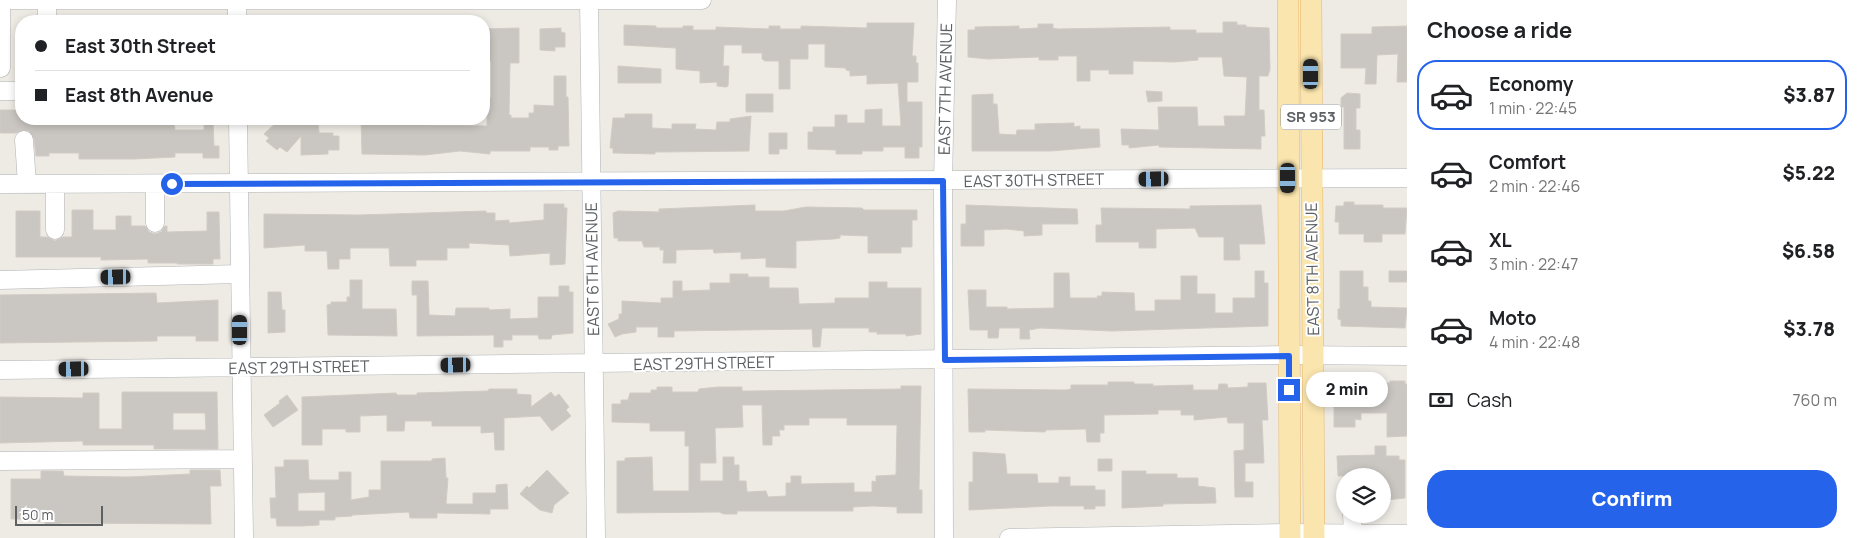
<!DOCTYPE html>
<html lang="en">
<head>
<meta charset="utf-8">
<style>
  :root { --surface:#fff; --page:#f2f2f2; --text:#202124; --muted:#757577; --line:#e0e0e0; --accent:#2563eb }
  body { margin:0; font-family:Manrope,sans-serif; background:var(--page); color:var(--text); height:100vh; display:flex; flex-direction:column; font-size:19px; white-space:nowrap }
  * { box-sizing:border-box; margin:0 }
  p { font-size:16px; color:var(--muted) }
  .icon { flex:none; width:28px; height:28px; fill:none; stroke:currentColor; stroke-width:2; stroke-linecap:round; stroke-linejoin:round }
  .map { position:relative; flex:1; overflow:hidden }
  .details { display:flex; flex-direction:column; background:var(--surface); width:450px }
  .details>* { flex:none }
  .top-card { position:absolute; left:15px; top:15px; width:475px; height:110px; border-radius:20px; box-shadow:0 2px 8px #0003; display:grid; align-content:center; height:110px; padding:0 20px; background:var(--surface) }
  .buttons { position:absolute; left:1336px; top:468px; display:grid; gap:10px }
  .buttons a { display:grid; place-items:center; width:55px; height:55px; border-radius:50%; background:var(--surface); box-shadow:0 2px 8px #0003; font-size:25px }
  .scale { position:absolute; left:15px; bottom:12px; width:88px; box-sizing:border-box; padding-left:5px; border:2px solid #5d6164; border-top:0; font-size:14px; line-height:18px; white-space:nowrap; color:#5d6164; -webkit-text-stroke:4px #fff; paint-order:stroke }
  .end { position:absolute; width:22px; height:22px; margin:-11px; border:6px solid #2563eb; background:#fff; box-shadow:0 0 0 2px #fff }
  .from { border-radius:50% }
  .bubble { position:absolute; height:35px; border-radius:18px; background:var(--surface); box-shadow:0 2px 8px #0003; font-size:16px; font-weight:800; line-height:35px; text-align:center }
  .car { position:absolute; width:15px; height:30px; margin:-15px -8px; border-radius:6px; box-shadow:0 0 4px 1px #0007; background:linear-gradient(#222 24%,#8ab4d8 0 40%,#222 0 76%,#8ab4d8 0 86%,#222 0) }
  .top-card b { display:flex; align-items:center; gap:18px; height:48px; font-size:19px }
  .top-card b+b { border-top:1px solid var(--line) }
  .top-card i { width:12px; height:12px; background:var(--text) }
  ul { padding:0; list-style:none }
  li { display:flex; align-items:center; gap:15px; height:70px; margin:0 10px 8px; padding:0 10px; border:2px solid transparent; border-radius:20px }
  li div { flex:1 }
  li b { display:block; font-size:19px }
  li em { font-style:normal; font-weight:800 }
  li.current { border-color:var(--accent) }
  li>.icon { width:45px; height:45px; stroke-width:1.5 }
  h2 { padding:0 20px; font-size:22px; line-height:60px }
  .pay { display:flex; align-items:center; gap:12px; height:55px; padding:0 20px; font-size:19px }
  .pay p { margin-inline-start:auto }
  .action { display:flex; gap:10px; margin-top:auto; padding:10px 20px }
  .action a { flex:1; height:58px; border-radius:20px; background:var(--accent); color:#fff; font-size:20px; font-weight:800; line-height:58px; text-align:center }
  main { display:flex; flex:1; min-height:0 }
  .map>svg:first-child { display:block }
  .building { fill:#cac6c2; stroke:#d2ccc3; fill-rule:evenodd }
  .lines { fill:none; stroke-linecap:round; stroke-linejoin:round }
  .minor-casing { stroke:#b0b3b6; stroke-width:19 }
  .major-casing { stroke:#e8b464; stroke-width:22 }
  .minor { stroke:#fff; stroke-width:18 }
  .major { stroke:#fae5ae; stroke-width:21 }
  .route { stroke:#2563eb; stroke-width:6 }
  .labels { text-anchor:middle; stroke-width:4; stroke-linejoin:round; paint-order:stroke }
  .shield { fill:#fff; stroke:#8e9092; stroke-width:1 }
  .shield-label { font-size:15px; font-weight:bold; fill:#5d6164 }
  .street-label { font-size:16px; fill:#5d6164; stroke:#fff }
</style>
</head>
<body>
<main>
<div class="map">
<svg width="1407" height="538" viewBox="0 0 1407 538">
  <rect width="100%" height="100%" fill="#eeebe5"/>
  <path class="building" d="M1223,22H1237V25H1246V27L1269,28L1270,69L1268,76H1259V110H1264L1265,136H1261V149L1159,147V145L1129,148V145H1122L1121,129L1159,130L1158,107H1197L1198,126H1225L1224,116H1245L1247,77L1224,76L1222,57H1198V60L1175,62L1133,61V74H1109V70H1090V81H1077V56H1058V60H1039V57L988,59L968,57V30H975V27L1019,26V29L1038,28V24H1053V28L1058,29L1170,27V30H1196V33H1223Z
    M867,23H914L912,56H916V63H918V82H907V102H922V147H919V158H905V147H883V151H862V154H836V150L808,149V132H813V127H835V115H847V123H865V110L882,109V126H901L898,83L867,84V75L850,76V71L846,70V68L825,67V44H808V59H790V89H779V61H765L762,59V53H742V45H724L723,66H729L728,86L726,87L717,86V82L700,83V71L676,69V48L624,45V25L656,26V28H683V26H693V30H716V27L769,29V26H780V29H801V26L867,28Z
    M1407,26V82H1397L1398,54L1377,55L1376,84H1365L1366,68H1341V34H1372V27Z
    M519,28V63H510L509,115H511V118H529V113H534V105L554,106V76H566V97H568L569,146H558V150H549V147H530V151H490V154L460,151L425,155L362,154L361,119H381V123H409V119H425V125L487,126V98H491V61H484V29Z
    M561,28V32L565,33V47H555V51L540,50V29Z
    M618,66L661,69V83H618Z
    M1146,91L1162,92V101L1148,102Z
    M1347,93L1360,94V108H1356V130H1360V149H1344V107H1341V98Z
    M746,94H773V112H746Z
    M993,94V104H997L999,134L1016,135L1017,130H1035V124L1074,123V127L1080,126V129H1099L1100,147L1051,151H972V95Z
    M0,110H21V119H152L156,121L174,122L175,130H204V119H213L214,146H219V158H203V153H175V157L134,159H79V153H49V156H36L34,139L29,131L23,130L16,133H0Z
    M625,114H652V128L672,129V124H696L695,129L716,130L717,122H730V119L751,116L749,151L662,152H655V154L613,153V148H610L613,118H625Z
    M280,119H318L319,133H333V136H339V150H328V154L301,155V136L287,152L280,147L277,150L266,141L269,138L264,134Z
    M769,133H787V149H779V154H769Z
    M1344,202H1354V205H1383V208H1407L1405,234H1382V242H1364V234H1339V222H1335L1336,206H1344Z
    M544,204H564V208H567L565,264L550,265V253L510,256L509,245L469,243V248H447V260H416V266H390L389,248H350V259H339V269H328L327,251H305V245L264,248V214L359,215L486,211V213H495V221L509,220V223L544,220Z
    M755,205V211H784L806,207L862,208L864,210H917V220H912V247H901V253H868V236L840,235V238L834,239L796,241V268L766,267V258L741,259V252L714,253L713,249L676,250V263H663L664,250H660V247H644L642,241H618V238H614L613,213L618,211L659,212V209Z
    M966,205L1077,209L1078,224H1042V235L1024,236V231L1006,229L984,230V246H961V224H966Z
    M1261,205L1265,244H1239L1240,260H1224V237H1199L1195,228L1156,229V248H1139V242H1096V225H1102L1101,208L1190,209V206Z
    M72,210H93V230H116V216H131V226H145L149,232L155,234L161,232L165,226H167V232L207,231V212H219L220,259H213V264H177V263H148V259L101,260V257H16V211H40V237H47L55,241L63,237H72Z
    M1255,271H1264V283H1268V326L1112,331L1040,328L1029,330L1030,339H1020V328H999L998,338H988V330H970L968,290H986V307H1007V309L1054,308V273H1069L1070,298H1098L1097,296H1102V292L1134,293L1135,311H1155V300H1181V276H1197V294H1215V313H1233V298H1255Z
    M1340,271H1363V287H1368V301H1371V307L1407,308L1405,328L1341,326V320L1338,319V309H1340Z
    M1389,271H1407V282H1389Z
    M730,274H748V277H769V288H798L799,304L835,303V298H869V282H887V288H921V334L906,336V334H877V332H869V328H822L820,347H813L812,329L674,331V337H658V327H636V332L622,334L615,337L608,324L619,319V314H622V301L661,303V298H673V281H682V291L710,290V283H730Z
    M350,280H362V309H396L397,336L328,335L327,305L331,304V302H347V297H350Z
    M412,281H428L429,315L455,316L456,308H489V310L510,309V319L538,318V297H559V286H569V292H573V333L552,335L551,339H539L538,335H512V340H503V347H494V335L417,336V295H412Z
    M268,292H281L282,310H285V332L268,333Z
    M156,293L157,303L218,300V341H196V336H157V341L0,343V295Z
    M1390,381H1405V384H1407V436L1387,437V413H1361V420L1355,419V427H1334V382L1390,383Z
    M1108,382H1134V384H1153V386L1193,385V390H1218L1219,384H1227L1228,388L1248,387V383H1266L1268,420H1262L1264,463H1245V482H1253V497H1235L1234,451L1244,450V423H1228L1227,417L1194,420V415H1181V410H1158V414L1104,415V433H1100V442H1087L1086,429L1046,430L1045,432L985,430V432H969L968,389L1066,390L1071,389V385H1108Z
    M901,386H921L919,490H922V513H897V507L872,506L853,507V511H737V514H724L719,512L617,513V461H625V458L652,457L653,491H689V446H685V431H650V423L612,422V404H621V400H628L630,393H651V390H657V387H672V392H698L699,389L718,387H742V391H750L901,389ZM742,405H762L763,445H772V436H780L779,430H784V425H809V418H847V425H897L896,475L876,476V482L872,481V492H854V483L801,484V476H791V483H786V496L768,497L766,491L747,492L746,481H739V465H734V457H723V481H700V463H716L715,428L743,427Z
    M489,389H517V394L531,395V407L551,392L555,397L559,394L569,407L566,410L571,416L552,431L540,416L504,418V450H495L494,432L481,433V426H432V421H405L404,431H387V415L360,416V432H346V429H322V445H302V397L396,393L397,395H417V393L488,391Z
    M122,392H217L218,449H154V445H83V441L0,443V397L83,398V393H99V429H122ZM173,413H205L206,430H173Z
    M287,395L298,410L273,427L264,415L280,403L279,401Z
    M1375,446H1386V456H1399V460H1405V498L1387,500V496H1382V476H1338L1337,456L1375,455Z
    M973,452L1005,454L1007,474H1037L1038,483H1059V477H1070V486H1095V490H1105V506H1095V509H1084V506H1051L969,510V482H973Z
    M445,458L446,478H448L446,504H473V493H496V485L507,484L508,509H490V514L437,513V518H410L409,512L352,515V516L335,517V520H319V525L302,526H277L276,518H271L270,498H276L275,467H284V460H308L309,480H339V472H351V500L369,497V490H381V461H432V459ZM325,492V511H298V493Z
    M1098,459H1112V471H1098Z
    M190,470H220L221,486H210L211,524L63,523L45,525V522H38V519H11V479H41V471H63L64,476L128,477L190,474Z
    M547,470L569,493L554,505L552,513L540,510L520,494L527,486L529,488Z
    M1122,471H1146V474H1177V478H1198V486L1215,488L1216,503L1163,504V506L1122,508Z"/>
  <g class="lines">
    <g class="minor-casing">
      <path id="minor" d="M0,0H702
        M237,0V21
        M589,0L596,538
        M47,21V0
        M1,68V0
        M0,91H21
        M238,119L244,538
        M24,140L27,184
        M0,184L1407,178
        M155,184V223
        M55,230V184
        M0,280L240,274
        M0,370L1289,355L1407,356
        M0,461L242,459
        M1352,514L1353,534
        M944,538L943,181L947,0
        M1009,538L1290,533L1407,534"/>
    </g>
    <g class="major-casing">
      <path id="major" d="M1288,0L1290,538
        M1311,0L1314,538"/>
    </g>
    <use href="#minor" class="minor"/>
    <use href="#major" class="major"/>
  </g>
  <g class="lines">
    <path class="route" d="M172,184L943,181L945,360L1289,356V390"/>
  </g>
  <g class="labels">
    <rect class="shield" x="1281" y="104.5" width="60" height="25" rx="4"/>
    <g class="shield-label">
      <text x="1311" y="122">SR 953</text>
    </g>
    <g class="street-label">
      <text transform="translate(945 89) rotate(-89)" y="6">EAST 7TH AVENUE</text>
      <text transform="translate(1034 180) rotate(-1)" y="6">EAST 30TH STREET</text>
      <text transform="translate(592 269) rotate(-91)" y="6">EAST 6TH AVENUE</text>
      <text transform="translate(1312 269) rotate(-91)" y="6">EAST 8TH AVENUE</text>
      <text transform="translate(704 363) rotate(-1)" y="6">EAST 29TH STREET</text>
      <text transform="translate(299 367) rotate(-1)" y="6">EAST 29TH STREET</text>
    </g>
  </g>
</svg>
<div class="buttons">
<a><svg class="icon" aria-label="layers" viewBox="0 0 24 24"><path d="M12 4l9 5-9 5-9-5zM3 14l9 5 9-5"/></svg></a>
</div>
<div class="scale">50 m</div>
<i class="end from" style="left:172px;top:184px"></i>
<i class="end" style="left:1289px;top:390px"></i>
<div class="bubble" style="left:1306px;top:372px;width:82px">2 min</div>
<i class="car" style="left:1311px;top:74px;rotate:0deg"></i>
<i class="car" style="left:1288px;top:178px;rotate:180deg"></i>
<i class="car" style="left:1154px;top:179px;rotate:269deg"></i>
<i class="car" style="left:116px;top:277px;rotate:269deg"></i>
<i class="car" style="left:240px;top:330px;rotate:0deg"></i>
<i class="car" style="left:456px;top:365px;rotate:269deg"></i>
<i class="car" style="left:74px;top:369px;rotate:269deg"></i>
<div class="top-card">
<b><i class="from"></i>East 30th Street</b>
<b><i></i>East 8th Avenue</b>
</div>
</div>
<section class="details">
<h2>Choose a ride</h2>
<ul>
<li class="current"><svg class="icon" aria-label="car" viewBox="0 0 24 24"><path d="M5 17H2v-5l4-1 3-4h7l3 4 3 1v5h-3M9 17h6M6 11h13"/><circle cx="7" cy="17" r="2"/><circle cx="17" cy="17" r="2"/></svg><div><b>Economy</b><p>1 min · 22:45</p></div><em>$3.87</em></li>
<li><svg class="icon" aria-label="car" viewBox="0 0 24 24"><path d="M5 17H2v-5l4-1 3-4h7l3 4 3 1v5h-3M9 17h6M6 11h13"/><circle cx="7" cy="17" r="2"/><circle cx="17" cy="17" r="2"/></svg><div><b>Comfort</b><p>2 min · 22:46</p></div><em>$5.22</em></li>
<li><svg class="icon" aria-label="car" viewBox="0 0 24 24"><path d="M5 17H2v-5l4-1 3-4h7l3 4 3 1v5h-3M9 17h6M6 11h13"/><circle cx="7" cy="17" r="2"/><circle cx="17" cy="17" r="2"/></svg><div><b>XL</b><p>3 min · 22:47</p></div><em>$6.58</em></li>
<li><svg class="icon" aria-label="car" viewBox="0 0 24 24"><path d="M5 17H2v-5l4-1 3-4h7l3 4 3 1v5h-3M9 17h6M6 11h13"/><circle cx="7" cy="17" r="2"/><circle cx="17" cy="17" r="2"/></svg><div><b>Moto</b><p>4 min · 22:48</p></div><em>$3.78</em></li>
</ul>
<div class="pay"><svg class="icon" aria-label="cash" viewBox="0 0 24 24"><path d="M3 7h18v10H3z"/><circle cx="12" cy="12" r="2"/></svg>Cash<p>760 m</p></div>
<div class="action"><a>Confirm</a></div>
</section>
</main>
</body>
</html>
